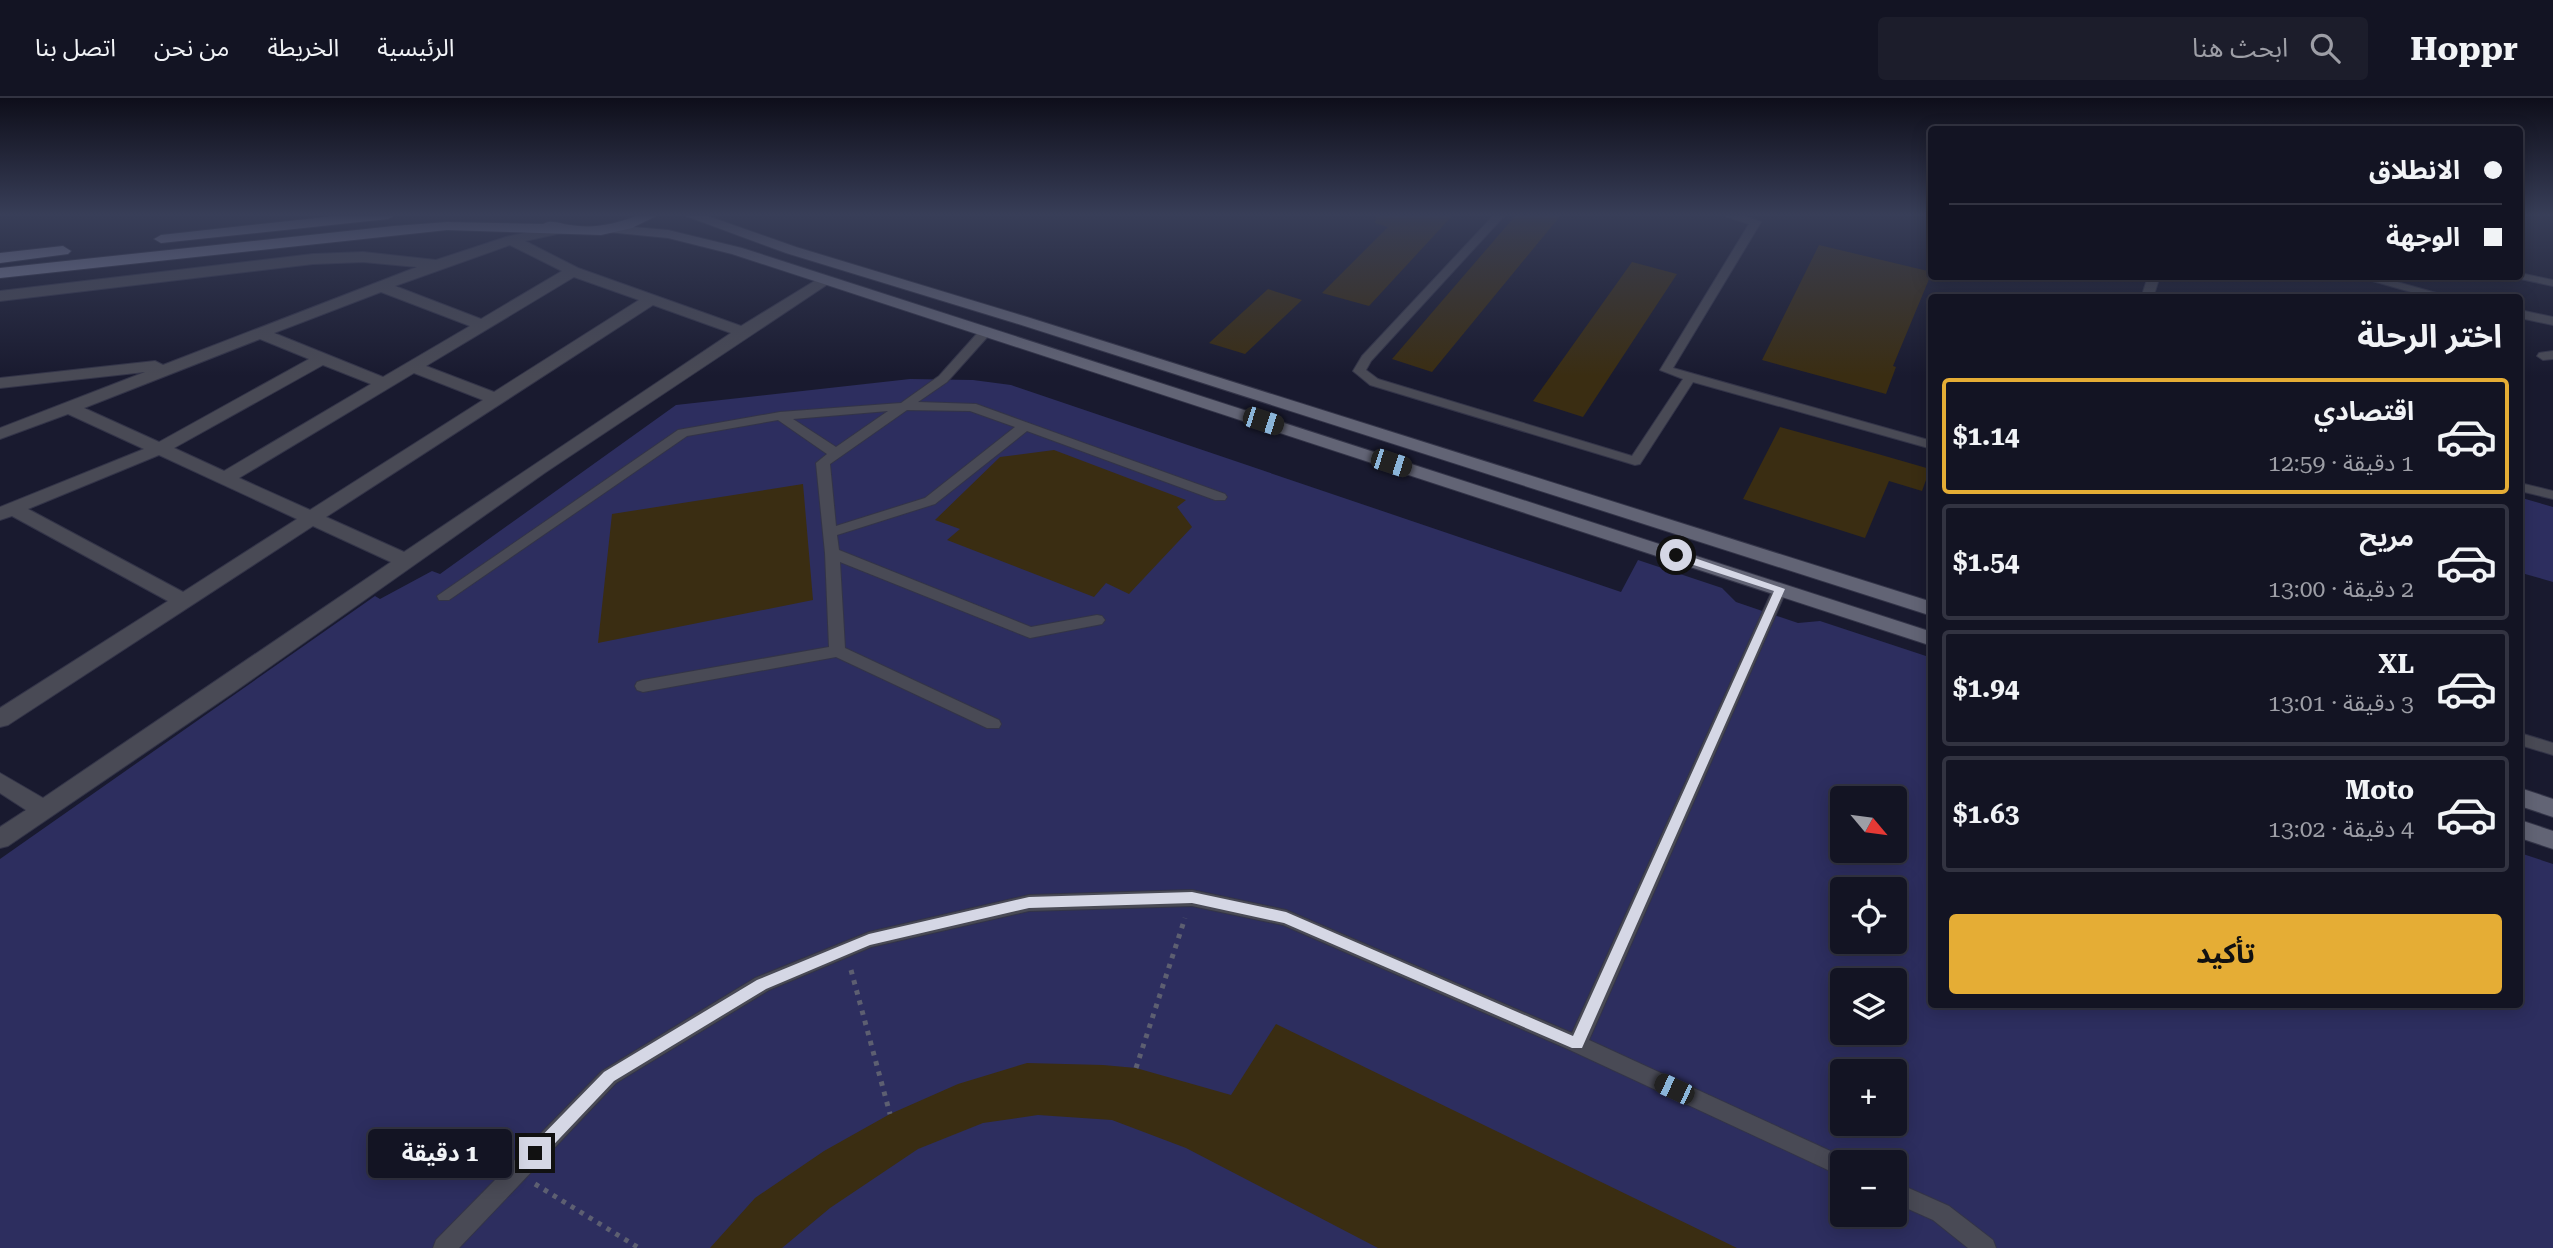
<!DOCTYPE html>
<html lang="ar">
<head>
<meta charset="utf-8">
<style>
  :root { --surface:#131423; --page:#1c1d2b; --text:#f1f3f6; --muted:#9d9ea6; --line:#323341; --accent:#e5ad35 }
  body { margin:0; font-family:"Roboto Serif","Noto Sans Arabic",serif; background:var(--page); color:var(--text); direction:rtl; height:100vh; display:flex; flex-direction:column; font-size:26px; white-space:nowrap }
  * { box-sizing:border-box; margin:0 }
  p { font-size:23px; color:var(--muted) }
  .icon { flex:none; width:38px; height:38px; fill:none; stroke:currentColor; stroke-width:2; stroke-linecap:round; stroke-linejoin:round }
  .map { position:relative; flex:1; overflow:hidden; direction:ltr }
  .details { position:absolute; left:1928px; top:196px; width:595px; height:714px; display:flex; flex-direction:column; background:var(--surface); border-radius:7px; box-shadow:0 4px 18px #0003,0 0 0 2px var(--line); direction:rtl }
  .details>* { flex:none }
  .hud { position:absolute; left:1928px; top:28px; width:595px; height:154px; border-radius:7px; box-shadow:0 4px 18px #0003,0 0 0 2px var(--line); direction:rtl; display:grid; align-content:center; height:154px; padding:0 21px; background:var(--surface) }
  .needle { width:46px; rotate:119deg }
  .tools { position:absolute; left:1830px; top:688px; display:grid; gap:14px }
  .tools a { display:grid; place-items:center; width:77px; height:77px; border-radius:7px; background:var(--surface); box-shadow:0 4px 18px #0003,0 0 0 2px var(--line); font-size:35px }
  .end { position:absolute; width:32px; height:32px; margin:-16px; border:9px solid #d5d7e5; background:#111; box-shadow:0 0 0 4px #111 }
  .from { border-radius:50% }
  .bubble { position:absolute; height:49px; border-radius:7px; background:var(--surface); box-shadow:0 4px 18px #0003,0 0 0 2px var(--line); font-size:23px; font-weight:700; line-height:49px; text-align:center; direction:rtl }
  .car { position:absolute; width:21px; height:42px; margin:-21px -10px; border-radius:9px; box-shadow:0 0 5px 2px #0007; background:linear-gradient(#222 24%,#8ab4d8 0 40%,#222 0 76%,#8ab4d8 0 86%,#222 0) }
  .hud b { display:flex; align-items:center; gap:24px; height:66px; font-size:26px }
  .hud b+b { border-top:2px solid var(--line) }
  .hud i { width:18px; height:18px; background:var(--text) }
  ul { padding:0; list-style:none }
  li { display:flex; align-items:center; gap:21px; height:116px; margin:0 14px 10px; padding:0 7px; border:4px solid var(--line); border-radius:7px }
  li div { flex:1 }
  li b { display:block; font-size:26px }
  li em { font-style:normal; font-weight:700 }
  li.selected { border-color:var(--accent) }
  li>.icon { width:63px; height:63px; stroke-width:1.5 }
  h2 { padding:0 21px; font-size:32px; line-height:84px }
  .action { display:flex; gap:14px; margin-top:auto; padding:14px 21px }
  .action a { flex:1; height:80px; border-radius:7px; background:var(--accent); color:#111; font-size:28px; font-weight:700; line-height:80px; text-align:center }
  header { display:flex; align-items:center; gap:42px; box-sizing:border-box; height:98px; padding:0 35px; background:var(--surface); border-bottom:2px solid var(--line) }
  header strong { font-size:33px }
  nav { display:flex; gap:38px; margin-inline-start:auto; font-size:24px }
  .search { width:490px; height:63px; background:var(--page); display:flex; align-items:center; gap:18px; box-sizing:border-box; padding:0 24px; border-radius:7px; color:var(--muted); font-size:26px }
  .map>svg:first-child { display:block }
  .green { fill:#2d2e5f; fill-rule:evenodd }
  .building { fill:#3a2d12 }
  .lines { fill:none; stroke-linecap:round; stroke-linejoin:round }
  .service-casing { stroke:#333448; stroke-width:2 }
  .minor-casing { stroke:#333448; stroke-width:2 }
  .secondary-casing { stroke:#333448; stroke-width:2 }
  .trunk-casing { stroke:#333448; stroke-width:2 }
  .path { stroke:#5d5f71; stroke-width:5; stroke-dasharray:4.5 6; stroke-linecap:butt }
  .service { fill:#494a55; fill-rule:evenodd }
  .minor { fill:#494a55; fill-rule:evenodd }
  .secondary { fill:#626475; fill-rule:evenodd }
  .trunk { fill:#7e819a; fill-rule:evenodd }
  .route { fill:#d5d7e5 }
</style>
</head>
<body>
<header>
<strong>Hoppr</strong>
<div class="search"><svg class="icon" aria-label="search" viewBox="0 0 24 24"><circle cx="10" cy="10" r="6"/><path d="M15 15l6 6"/></svg>ابحث هنا</div>
<nav><a>الرئيسية</a><a>الخريطة</a><a>من نحن</a><a>اتصل بنا</a></nav>
</header>
<div class="map">
<svg width="2553" height="1150" viewBox="0 0 2553 1150">
  <rect width="100%" height="100%" fill="#191a2f"/>
  <path class="green" d="M910,281L973,282L1011,287L1621,494L1638,462L1722,490L1736,504L1798,525L1820,523L1932,560V906H2520V755L2553,766V1150H0V761L375,498L380,501L432,473L440,476L676,307ZM1843,700H1895V752H1843ZM1843,791H1895V844H1843ZM1843,882H1895V934H1843ZM1843,973H1895V1026H1843ZM1843,1064H1895V1116H1843Z
    M2522,400L2553,409V484L2525,476Z"/>
  <path class="building" d="M1376,117H1453L1369,208L1322,195L1388,129L1375,125Z
    M1516,117H1561L1432,274L1392,261Z
    M1819,147L1932,174L1893,268L1896,269L1886,296L1762,262Z
    M1632,164L1677,176L1583,319L1533,303Z
    M1268,191L1302,202L1245,256L1209,245Z
    M1780,329L1878,356L1930,371L1922,393L1889,383L1865,440L1743,401Z
    M1054,352L1186,402L1177,409L1192,429L1129,496L1106,485L1094,499L947,442L960,431L935,422L1000,359Z
    M803,386L813,502L598,545L612,416Z
    M1276,926L1737,1150H1378L1186,1050L1112,1022L1038,1017L983,1025L918,1051L830,1110L782,1150H710L755,1100L824,1053L890,1016L958,986L1027,965L1103,967L1136,970L1231,997Z"/>
  <g class="lines">
    <g class="service-casing">
      <path id="service" d="M1494,117H1505L1371,263L1366,272L1378,281L1632,358L1683,281L1660,272L1749,126L1722,117H1742L1761,124L1673,270L1932,343V351L1693,284L1640,366L1635,367L1370,287L1353,273L1362,258Z
        M2520,175L2553,182V188L2516,180L2515,178H2520Z
        M2148,178H2160L2153,200H2141Z
        M2355,178H2376L2454,200H2432Z
        M2520,212L2553,219V227L2520,220Z
        M986,229L992,233L990,236L947,284L918,304L976,306L1225,396L1227,399L1225,402H1215L1027,333L935,406L837,437L839,452L1031,529L1097,517L1102,518L1105,522L1102,526L1030,540L840,464L845,550L999,622L1001,626L999,630H987L836,559L643,594L637,592L635,588L637,584L643,582L829,549L825,455L816,365L827,356L778,322L687,338L449,502H439L437,498L678,332L780,314L901,305L939,278L982,230ZM907,312L970,313L1015,329L925,400L836,428L830,366ZM888,313L836,349L793,321Z
        M2553,253V261L2543,262L2537,258L2539,255Z
        M2520,385L2553,393V401L2520,393Z
        M1780,486L1787,491L1589,942L1850,1062L1851,1064H1843V1079L1570,952L1283,827L1192,808L1029,813L871,849L769,892L616,985L459,1150H433L436,1142L602,973L755,880L869,834L1029,797L1192,792L1286,812L1572,935L1773,491Z
        M2520,635L2553,645V657L2520,647Z
        M1895,1084L1949,1108L1993,1142L1996,1150H1968L1933,1122L1895,1105Z"/>
    </g>
    <g class="minor-casing">
      <path id="minor" d="M561,127L566,128L568,131L566,134L525,143L578,170L741,228L821,179H831L834,182L546,374L234,594L8,748L0,750V729L26,712L0,695V675L43,700L391,464L313,428L8,627L0,629V610L168,503L12,418L0,422V409L144,351L68,316L0,341V330L145,274L0,290V280L155,263L163,267L417,169L363,164L313,166L0,203V193L313,156L363,154L436,162L506,139ZM510,147L562,173L481,221L395,188ZM574,179L639,202L494,294L426,268ZM381,194L470,228L383,279L274,235ZM653,207L731,235L404,454L326,419ZM260,241L309,261L159,344L84,310ZM323,267L371,286L224,373L174,350ZM414,275L483,302L310,412L239,380ZM159,357L297,421L183,494L28,411Z"/>
    </g>
    <g class="secondary-casing">
      <path id="secondary" d="M683,117H705L796,149L1027,219L1932,504V518L1015,225L786,155Z
        M612,127L668,132L742,150L1932,534V548L732,156L668,140L607,134L605,131L607,128Z
        M2520,690L2553,701V719L2520,708Z
        M2520,722L2553,733V751L2520,740Z"/>
    </g>
    <g class="trunk-casing">
      <path id="trunk" d="M344,117H395L388,121L161,145L154,141L161,137Z
        M638,117H658L632,130L601,137L447,132L0,180V170L394,128L447,124L543,126C552,121 560,126 570,127C594,131 617,126 638,117Z
        M63,148L71,153L68,156L0,165V155Z"/>
    </g>
    <path class="path" d="M851,872L890,1016
      M1136,970L1185,820
      M535,1086L639,1150"/>
    <use href="#service" class="service"/>
    <use href="#minor" class="minor"/>
    <use href="#secondary" class="secondary"/>
    <use href="#trunk" class="trunk"/>
  </g>
  <linearGradient id="sky" x2="0" y2="1"><stop stop-color="#0e0e1a"/><stop offset="0.42" stop-color="#383e58"/><stop offset="1" stop-color="#383e58" stop-opacity="0"/></linearGradient>
  <rect width="2553" height="278" fill="url(#sky)"/>
  <path class="route" d="M1672,455H1680L1785,491L1582,950H1572L1284,825L1192,805L1029,810L870,847L766,891L614,983L541,1060L535,1062L530,1060L528,1055L530,1050L604,974L757,882L869,836L1029,799L1192,794L1286,814L1573,938L1774,493L1672,460Z"/>
</svg>
<div class="tools">
<a><svg class="needle" viewBox="-14 -14 28 28"><path d="M0-13l5 13h-10z" fill="#e53935"/><path d="M0 13l5-13h-10z" fill="#9d9ea6"/></svg></a>
<a><svg class="icon" aria-label="locate" viewBox="0 0 24 24"><circle cx="12" cy="12" r="6"/><path d="M12 2v4M12 18v4M2 12h4M18 12h4"/></svg></a>
<a><svg class="icon" aria-label="layers" viewBox="0 0 24 24"><path d="M12 4l9 5-9 5-9-5zM3 14l9 5 9-5"/></svg></a>
<a>+</a>
<a>−</a>
</div>
<i class="end from" style="left:1676px;top:457px"></i>
<i class="end" style="left:535px;top:1055px"></i>
<div class="bubble" style="left:368px;top:1031px;width:144px">1 دقيقة</div>
<i class="car" style="left:1263px;top:323px;rotate:108deg"></i>
<i class="car" style="left:1391px;top:365px;rotate:108deg"></i>
<i class="car" style="left:1674px;top:991px;rotate:295deg"></i>
<div class="hud">
<b><i class="from"></i>الانطلاق</b>
<b><i></i>الوجهة</b>
</div>
<section class="details">
<h2>اختر الرحلة</h2>
<ul>
<li class="selected"><svg class="icon" aria-label="car" viewBox="0 0 24 24"><path d="M5 17H2v-5l4-1 3-4h7l3 4 3 1v5h-3M9 17h6M6 11h13"/><circle cx="7" cy="17" r="2"/><circle cx="17" cy="17" r="2"/></svg><div><b>اقتصادي</b><p>1 دقيقة · 12:59</p></div><em>$1.14</em></li>
<li><svg class="icon" aria-label="car" viewBox="0 0 24 24"><path d="M5 17H2v-5l4-1 3-4h7l3 4 3 1v5h-3M9 17h6M6 11h13"/><circle cx="7" cy="17" r="2"/><circle cx="17" cy="17" r="2"/></svg><div><b>مريح</b><p>2 دقيقة · 13:00</p></div><em>$1.54</em></li>
<li><svg class="icon" aria-label="car" viewBox="0 0 24 24"><path d="M5 17H2v-5l4-1 3-4h7l3 4 3 1v5h-3M9 17h6M6 11h13"/><circle cx="7" cy="17" r="2"/><circle cx="17" cy="17" r="2"/></svg><div><b>XL</b><p>3 دقيقة · 13:01</p></div><em>$1.94</em></li>
<li><svg class="icon" aria-label="car" viewBox="0 0 24 24"><path d="M5 17H2v-5l4-1 3-4h7l3 4 3 1v5h-3M9 17h6M6 11h13"/><circle cx="7" cy="17" r="2"/><circle cx="17" cy="17" r="2"/></svg><div><b>Moto</b><p>4 دقيقة · 13:02</p></div><em>$1.63</em></li>
</ul>
<div class="action"><a>تأكيد</a></div>
</section>
</div>
</body>
</html>
